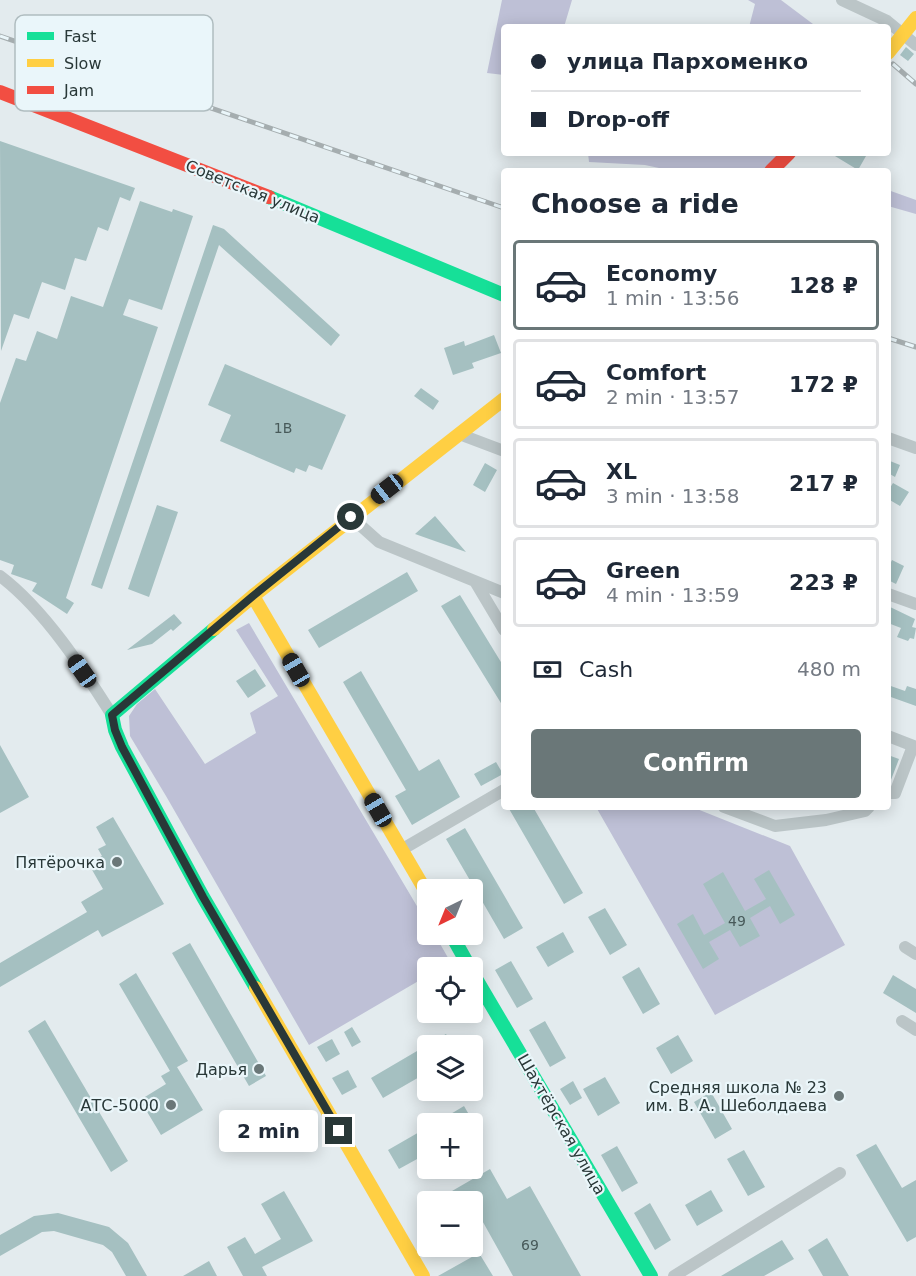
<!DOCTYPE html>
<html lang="en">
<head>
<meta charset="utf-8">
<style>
  :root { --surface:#fff; --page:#f6f6f7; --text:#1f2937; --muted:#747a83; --line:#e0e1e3; --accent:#6a7778 }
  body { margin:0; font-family:"DejaVu Sans",sans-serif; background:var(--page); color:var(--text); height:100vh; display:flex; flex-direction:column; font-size:22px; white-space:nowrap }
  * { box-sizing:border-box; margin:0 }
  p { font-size:20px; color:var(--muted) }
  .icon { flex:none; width:33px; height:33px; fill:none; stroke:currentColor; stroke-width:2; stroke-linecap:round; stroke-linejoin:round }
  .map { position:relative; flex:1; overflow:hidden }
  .side { position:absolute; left:501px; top:168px; width:390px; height:642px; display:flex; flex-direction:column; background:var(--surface); border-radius:6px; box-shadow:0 3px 15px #0003 }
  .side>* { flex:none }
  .banner { position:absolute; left:501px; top:24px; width:390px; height:132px; border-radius:6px; box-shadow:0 3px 15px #0003; display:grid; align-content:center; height:132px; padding:0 30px; background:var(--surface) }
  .needle { width:39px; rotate:223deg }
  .buttons { position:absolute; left:417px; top:879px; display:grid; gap:12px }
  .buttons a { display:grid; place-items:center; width:66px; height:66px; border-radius:6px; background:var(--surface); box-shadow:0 3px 15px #0003; font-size:30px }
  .end { position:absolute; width:27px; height:27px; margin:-14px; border:8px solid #293838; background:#fff; box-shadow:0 0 0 3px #fff }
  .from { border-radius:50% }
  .bubble { position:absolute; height:42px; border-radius:6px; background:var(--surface); box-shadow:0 3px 15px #0003; font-size:20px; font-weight:800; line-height:42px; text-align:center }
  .car { position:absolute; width:18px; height:36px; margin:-18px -9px; border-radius:8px; box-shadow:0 0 4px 2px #0007; background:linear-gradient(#222 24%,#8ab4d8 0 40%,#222 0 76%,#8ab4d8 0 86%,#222 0) }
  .banner b { display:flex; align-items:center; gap:21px; height:57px; font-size:22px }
  .banner b+b { border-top:2px solid var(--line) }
  .banner i { width:15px; height:15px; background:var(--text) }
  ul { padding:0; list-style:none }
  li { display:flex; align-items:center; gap:18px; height:90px; margin:0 12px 9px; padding:0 18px; border:3px solid var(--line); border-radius:6px }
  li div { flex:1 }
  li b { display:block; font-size:22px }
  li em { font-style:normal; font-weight:800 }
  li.on { border-color:var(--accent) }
  li>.icon { width:54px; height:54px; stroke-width:1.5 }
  h2 { padding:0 30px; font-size:27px; line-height:72px }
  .pay { display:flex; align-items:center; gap:15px; height:66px; padding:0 30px; font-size:22px }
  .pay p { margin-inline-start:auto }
  .action { display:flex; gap:12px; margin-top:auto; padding:12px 30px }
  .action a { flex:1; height:69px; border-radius:6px; background:var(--accent); color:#fff; font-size:24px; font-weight:800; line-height:69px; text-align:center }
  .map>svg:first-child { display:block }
  .green { fill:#bec0d6 }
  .building { fill:#a5c0c1 }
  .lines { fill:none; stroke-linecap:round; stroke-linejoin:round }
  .street { stroke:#bbc5c7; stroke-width:12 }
  .fast { stroke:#16e098; stroke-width:14 }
  .slow { stroke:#ffcf43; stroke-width:14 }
  .jam { stroke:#f24e42; stroke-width:14 }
  .rail-casing { stroke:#a5adaf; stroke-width:5 }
  .rail { stroke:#eaf6fa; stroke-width:3; stroke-dasharray:9; stroke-linecap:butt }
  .route { stroke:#293838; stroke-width:8 }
  .poi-dot { fill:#6a7778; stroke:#eaf6fa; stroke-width:2 }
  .labels { text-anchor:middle; stroke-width:4.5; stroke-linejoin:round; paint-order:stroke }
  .number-label { font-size:14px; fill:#485a5a }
  .street-label { font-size:16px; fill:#293838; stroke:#eaf6fa }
  .poi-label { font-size:16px; fill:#293838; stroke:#eaf6fa; text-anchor:end }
  .key { fill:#eaf6fa; stroke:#b0bdc0; stroke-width:1.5 }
  .key-label { font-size:16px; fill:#293838 }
</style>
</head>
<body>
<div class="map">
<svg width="916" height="1276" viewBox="0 0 916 1276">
  <rect width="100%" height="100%" fill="#e3ebee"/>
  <path class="green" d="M502,0H572L564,27H504V75L487,73Z
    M748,0H781L817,27H749L755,4Z
    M588,153H780L762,171H673L645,165L589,162Z
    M888,190L916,200V214L888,206Z
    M249,623L427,923L428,934L435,935L451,963L443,967L428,968L427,976L309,1045L166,796L130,736L129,716L137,704L155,689L205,764L256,733L250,713L278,696L236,630Z
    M596,807H692L790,846L845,945L715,1015Z"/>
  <path class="building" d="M906,47L914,54L908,61L900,55Z
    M0,141L135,188L130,201L120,197L108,231L98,227L86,261L75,258L65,290L42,282L29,319L14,314L1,351Z
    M830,153H860L866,156L858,170Z
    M140,201L172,212L173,209L193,216L162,310L129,299L123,315L158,327L66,598L74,603L67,614L32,591L37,583L11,574L14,565L0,560V403L16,358L26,361L37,331L57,339L71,296L103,307Z
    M213,225L224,229L340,335L331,346L219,245L102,589L91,585Z
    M494,335L501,353L472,363L474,368L453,375L444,348L464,341L465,346Z
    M225,364L346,415L322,470L309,465L306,472L296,468L294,473L220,441L231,415L208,405Z
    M421,388L439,401L433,410L414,396Z
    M890,461L900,465L895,477L888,473Z
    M485,463L497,470L485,492L473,485Z
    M893,483L909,492L900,506L888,499V491Z
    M157,505L178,512L149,597L128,589Z
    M435,516L466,552L415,534Z
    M892,560L904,566L896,584L888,580V568Z
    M407,572L418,591L319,648L308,630Z
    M460,595L504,667V708L441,606Z
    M888,606L915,619L912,627L916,628L914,639L910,638L908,641L897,637L901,628L888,623Z
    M174,614L182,623L173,631L171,629L152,644L127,650Z
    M255,669L266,686L248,698L236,681Z
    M361,671L419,771L439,759L460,797L412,825L395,796L406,790L343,682Z
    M888,685L905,691L907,686L916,689V706L888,696Z
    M0,745L29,797L0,813Z
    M888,755L899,759L889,785H888Z
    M496,762L503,774L481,786L474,774Z
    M508,807H533L583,893L564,904Z
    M113,817L164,904L102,937L98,930L0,987V963L87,912L81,902L103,889L91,868L97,864L94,860L102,856L98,849L106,845L96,827Z
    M465,828L523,928L504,939L446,839Z
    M769,870L795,915L780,924L770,906L750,918L760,936L740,947L730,930L709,942L719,959L703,969L677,924L693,914L704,935L725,923L703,884L723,872L745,911L766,899L754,879Z
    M605,908L627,945L610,955L588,917Z
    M563,932L574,952L548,967L536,947Z
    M190,943L266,1076L249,1086L172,953Z
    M511,961L533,999L517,1008L495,970Z
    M639,967L660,1004L643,1014L622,977Z
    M136,973L188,1061L170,1071L119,984Z
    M893,975L916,989V1013L883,993Z
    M45,1020L128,1161L111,1172L28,1031Z
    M545,1021L566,1058L550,1067L529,1030Z
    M352,1027L361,1042L352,1047L344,1032Z
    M446,1034L453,1046H428V1072L383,1098L371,1078Z
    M678,1035L693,1061L671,1074L656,1048Z
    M332,1039L340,1054L326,1062L317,1047Z
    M177,1067L203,1110L161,1135L140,1100L166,1084L161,1076Z
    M348,1070L357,1087L342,1095L332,1078Z
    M605,1077L620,1103L598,1116L583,1089Z
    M573,1081L582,1098L570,1105L560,1089Z
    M711,1092L732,1129L715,1139L694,1102Z
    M464,1106L471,1118L460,1124H434Z
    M428,1127V1153L399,1169L388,1150Z
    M876,1144L902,1188L916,1180V1237L907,1242L856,1155Z
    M617,1146L638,1183L622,1192L601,1155Z
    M744,1150L765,1187L748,1196L727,1159Z
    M490,1169L507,1199L530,1186L581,1276H513L479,1215L472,1218V1202H433Z
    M711,1190L723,1211L697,1226L685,1205Z
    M284,1191L313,1241L262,1267L267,1276H243L227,1247L245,1237L255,1254L281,1239L261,1204Z
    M650,1203L671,1240L655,1250L634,1213Z
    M428,1205V1230L417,1211Z
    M58,1213L109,1227L128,1243L147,1276H126L112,1252L103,1245L54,1231L42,1232L0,1256V1235L34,1216Z
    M827,1238L849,1276H823L808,1250Z
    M782,1240L794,1259L764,1276H721Z
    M479,1253L493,1276H438Z
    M209,1261L217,1276H183Z"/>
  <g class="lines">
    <path class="street" d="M842,0L887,21L916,45
      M459,434L504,451
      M888,438L916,448
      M351,517L379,542L504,593
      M0,576C44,609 83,669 112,715
      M476,583L504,630
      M888,594L916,604
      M888,736L916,747
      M888,793H895L913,746
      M724,807L775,826L826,820L865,811L869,807
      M401,850L504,790
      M905,947L916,954
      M902,1021L916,1030
      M674,1276L840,1173"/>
    <path class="fast" d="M269,197L504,295
      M214,629L112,715L115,730L122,747L203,897L256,988
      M451,934L470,968
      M472,972L651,1276"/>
    <path class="slow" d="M888,53L916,18
      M253,596L428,895
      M214,629L253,596L504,399
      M256,988L423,1276"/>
    <path class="jam" d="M0,92L269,197
      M771,171L789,153"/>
    <g class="rail-casing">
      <path id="rail" d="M0,36L504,208
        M893,64L916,84
        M888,338L916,347"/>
    </g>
    <use href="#rail" class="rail"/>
  </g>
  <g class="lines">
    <path class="route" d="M339,1131L203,897L122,747L115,730L112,715L253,596L351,517"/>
  </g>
  <g class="poi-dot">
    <circle cx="117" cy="862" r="6"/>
    <circle cx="259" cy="1069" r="6"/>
    <circle cx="839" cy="1096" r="6"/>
    <circle cx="171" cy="1105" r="6"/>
  </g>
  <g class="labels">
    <g class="number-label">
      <text x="283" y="433">1В</text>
      <text x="737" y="926">49</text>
      <text x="530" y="1250">69</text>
    </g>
    <g class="street-label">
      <text transform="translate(253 191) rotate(22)" y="6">Советская улица</text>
      <text transform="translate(562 1124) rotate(60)" y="6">Шахтёрская улица</text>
    </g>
    <g class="poi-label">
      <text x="105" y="868">Пятёрочка</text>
      <text x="247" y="1075">Дарья</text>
      <text x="827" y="1093">Средняя школа № 23<tspan x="827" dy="18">им. В. А. Шеболдаева</tspan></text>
      <text x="159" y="1111">АТС-5000</text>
    </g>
  </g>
  <rect x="15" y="15" width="198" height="96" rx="9" class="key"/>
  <rect x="27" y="32" width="27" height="8" fill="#16e098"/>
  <rect x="27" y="59" width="27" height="8" fill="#ffcf43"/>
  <rect x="27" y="86" width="27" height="8" fill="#f24e42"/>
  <g class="key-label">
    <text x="64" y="42">Fast</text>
    <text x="64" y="69">Slow</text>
    <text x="64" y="96">Jam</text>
  </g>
</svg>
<div class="buttons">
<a><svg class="needle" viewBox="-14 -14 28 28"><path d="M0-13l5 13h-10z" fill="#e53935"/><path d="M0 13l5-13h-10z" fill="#747a83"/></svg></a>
<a><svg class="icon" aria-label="locate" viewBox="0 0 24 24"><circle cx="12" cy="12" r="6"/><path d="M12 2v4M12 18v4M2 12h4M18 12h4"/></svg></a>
<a><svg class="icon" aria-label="layers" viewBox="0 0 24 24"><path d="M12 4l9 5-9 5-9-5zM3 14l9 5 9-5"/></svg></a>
<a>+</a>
<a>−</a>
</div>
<i class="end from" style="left:351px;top:517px"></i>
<i class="end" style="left:339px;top:1131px"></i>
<div class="bubble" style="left:219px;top:1110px;width:99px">2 min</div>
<i class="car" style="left:387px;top:489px;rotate:232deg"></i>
<i class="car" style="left:296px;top:670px;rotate:330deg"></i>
<i class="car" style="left:82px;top:671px;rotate:325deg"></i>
<i class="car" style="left:378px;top:810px;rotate:330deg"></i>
<div class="banner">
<b><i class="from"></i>улица Пархоменко</b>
<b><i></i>Drop-off</b>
</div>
<section class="side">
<h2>Choose a ride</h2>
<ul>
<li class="on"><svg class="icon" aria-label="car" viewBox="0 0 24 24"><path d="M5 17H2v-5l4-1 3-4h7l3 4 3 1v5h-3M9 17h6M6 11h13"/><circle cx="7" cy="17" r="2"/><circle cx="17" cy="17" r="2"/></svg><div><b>Economy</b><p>1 min · 13:56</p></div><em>128 ₽</em></li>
<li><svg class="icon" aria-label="car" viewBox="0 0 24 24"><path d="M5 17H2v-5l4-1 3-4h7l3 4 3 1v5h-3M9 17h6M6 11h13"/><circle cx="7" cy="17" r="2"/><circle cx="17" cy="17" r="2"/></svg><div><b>Comfort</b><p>2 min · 13:57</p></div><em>172 ₽</em></li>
<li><svg class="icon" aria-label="car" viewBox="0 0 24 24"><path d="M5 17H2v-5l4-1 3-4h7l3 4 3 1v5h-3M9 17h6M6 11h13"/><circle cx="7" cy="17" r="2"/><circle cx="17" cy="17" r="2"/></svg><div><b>XL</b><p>3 min · 13:58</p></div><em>217 ₽</em></li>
<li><svg class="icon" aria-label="car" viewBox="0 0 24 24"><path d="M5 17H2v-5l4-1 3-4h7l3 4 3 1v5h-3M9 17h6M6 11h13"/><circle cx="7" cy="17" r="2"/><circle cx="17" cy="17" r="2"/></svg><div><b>Green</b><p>4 min · 13:59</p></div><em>223 ₽</em></li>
</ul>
<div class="pay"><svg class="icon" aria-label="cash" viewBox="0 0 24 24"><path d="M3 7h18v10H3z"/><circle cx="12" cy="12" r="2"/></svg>Cash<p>480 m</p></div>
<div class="action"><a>Confirm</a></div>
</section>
</div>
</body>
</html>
